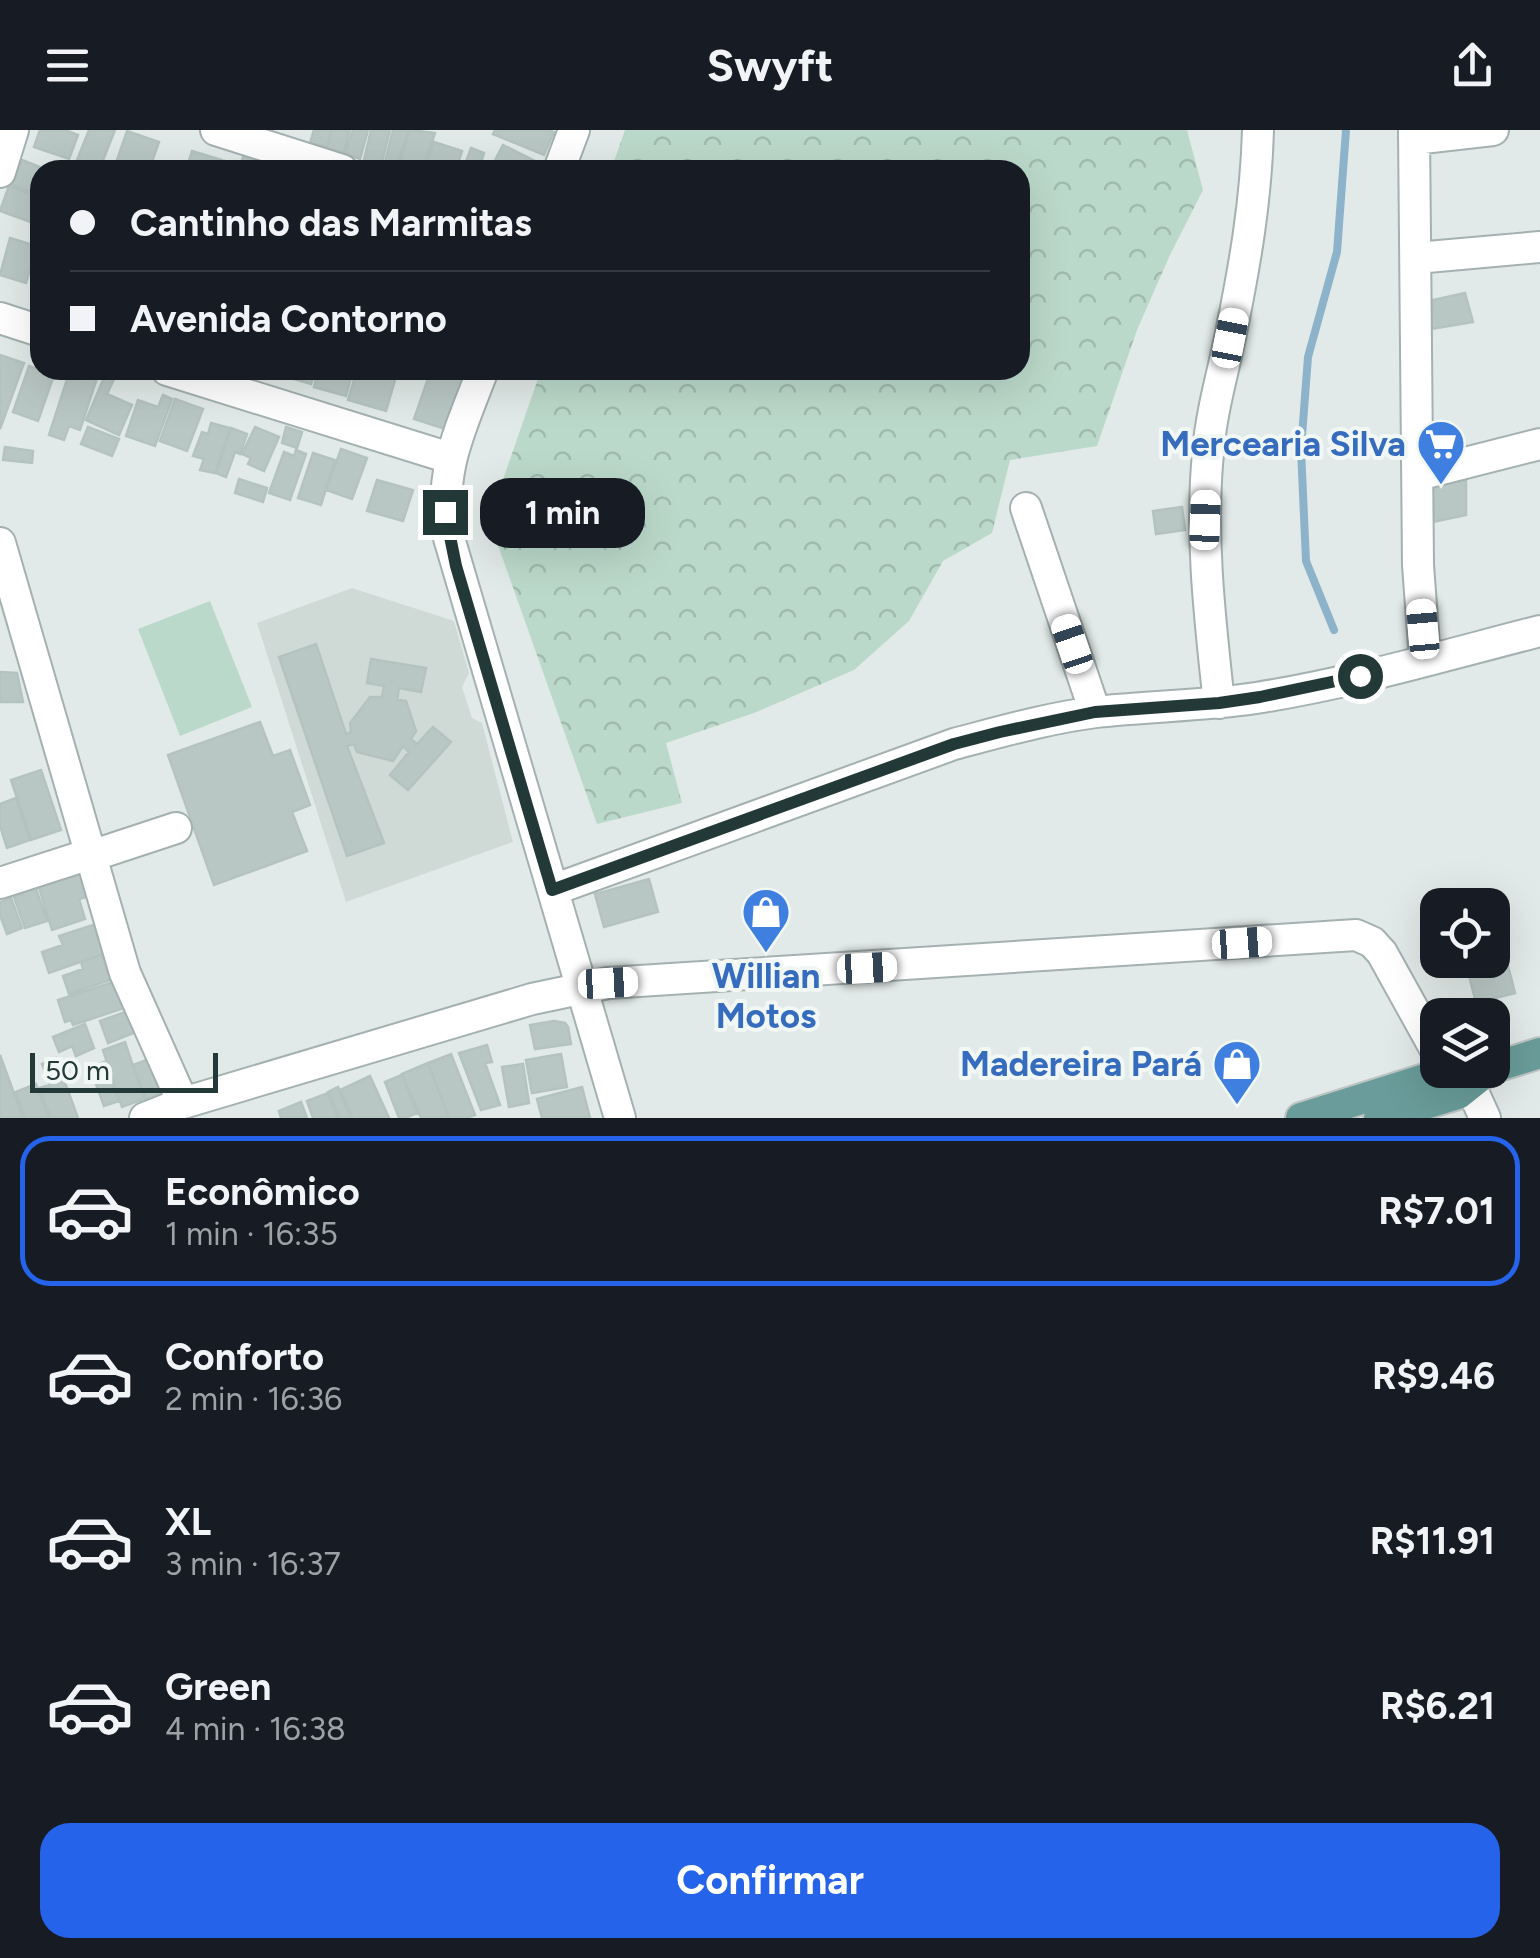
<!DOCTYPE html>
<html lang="pt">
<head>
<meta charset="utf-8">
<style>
  :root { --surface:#171b24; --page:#20242c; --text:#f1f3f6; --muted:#9ea1a6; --line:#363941; --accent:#2563eb }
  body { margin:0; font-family:Figtree,sans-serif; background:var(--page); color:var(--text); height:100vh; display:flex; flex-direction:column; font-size:38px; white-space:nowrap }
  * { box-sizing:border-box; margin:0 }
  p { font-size:32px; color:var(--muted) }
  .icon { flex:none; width:55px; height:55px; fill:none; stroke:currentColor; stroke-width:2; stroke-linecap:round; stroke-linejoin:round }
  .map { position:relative; height:988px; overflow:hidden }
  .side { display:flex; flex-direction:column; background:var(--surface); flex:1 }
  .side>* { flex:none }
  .top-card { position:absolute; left:30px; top:30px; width:1000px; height:220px; border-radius:30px; box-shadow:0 10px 40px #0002; display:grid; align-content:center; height:220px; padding:0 40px; background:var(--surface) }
  .fabs { position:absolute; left:1420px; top:758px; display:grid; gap:20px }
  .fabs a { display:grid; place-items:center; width:90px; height:90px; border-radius:20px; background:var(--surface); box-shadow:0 10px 40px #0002; font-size:50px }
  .scale { position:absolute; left:30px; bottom:25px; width:188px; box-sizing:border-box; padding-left:10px; border:5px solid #233938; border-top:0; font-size:28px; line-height:35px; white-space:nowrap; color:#233938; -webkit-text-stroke:8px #f1f7f5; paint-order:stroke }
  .end { position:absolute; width:45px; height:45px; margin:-22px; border:12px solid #233938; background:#fff; box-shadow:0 0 0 5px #fff }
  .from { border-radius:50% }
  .bubble { position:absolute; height:70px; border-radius:30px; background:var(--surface); box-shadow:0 10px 40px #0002; font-size:32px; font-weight:700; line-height:70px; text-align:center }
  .car { position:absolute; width:30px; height:60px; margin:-30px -15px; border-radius:12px; box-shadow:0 0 8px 2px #0007; background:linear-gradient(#fff 24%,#345 0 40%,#fff 0 76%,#345 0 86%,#fff 0) }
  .top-card b { display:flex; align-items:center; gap:35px; height:95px; font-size:38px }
  .top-card b+b { border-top:2px solid var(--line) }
  .top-card i { width:25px; height:25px; background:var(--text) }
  ul { padding:18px 0 0; list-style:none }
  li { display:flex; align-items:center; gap:30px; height:150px; margin:0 20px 15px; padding:0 20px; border:5px solid transparent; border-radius:30px }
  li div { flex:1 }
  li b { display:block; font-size:38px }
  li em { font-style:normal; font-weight:700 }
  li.on { border-color:var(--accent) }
  li>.icon { width:90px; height:90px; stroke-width:1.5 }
  .button { display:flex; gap:20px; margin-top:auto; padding:20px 40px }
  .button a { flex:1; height:115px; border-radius:30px; background:var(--accent); color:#fff; font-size:40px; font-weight:700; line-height:115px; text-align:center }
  header { display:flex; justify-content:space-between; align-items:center; height:130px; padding:0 40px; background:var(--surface); font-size:45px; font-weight:700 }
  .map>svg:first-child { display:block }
  .built { fill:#cfdad7 }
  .forest { fill:url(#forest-crowns) }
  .park { fill:#bbd9ca }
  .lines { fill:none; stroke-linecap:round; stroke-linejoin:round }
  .stream { stroke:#8db3ca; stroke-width:8 }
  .building { fill:#b9c7c4; stroke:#b4c3c0; stroke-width:2.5 }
  .minor-casing { stroke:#a4b1b0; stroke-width:34 }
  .major-casing { stroke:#bdc4c3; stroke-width:34 }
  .minor { stroke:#fff; stroke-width:30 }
  .major { stroke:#699c9a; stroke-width:30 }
  .route { stroke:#233938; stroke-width:12 }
  .labels { text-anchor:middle; stroke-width:8; stroke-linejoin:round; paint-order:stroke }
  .shop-label { font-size:35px; font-weight:bold; fill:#366cbe; stroke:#f1f7f5; text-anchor:end }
</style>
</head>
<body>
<header><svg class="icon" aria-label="menu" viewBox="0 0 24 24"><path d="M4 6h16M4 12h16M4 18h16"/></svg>Swyft<svg class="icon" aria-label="share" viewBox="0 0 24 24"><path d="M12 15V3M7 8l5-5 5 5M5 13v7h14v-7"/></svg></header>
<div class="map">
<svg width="1540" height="988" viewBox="0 0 1540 988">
  <defs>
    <pattern id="forest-crowns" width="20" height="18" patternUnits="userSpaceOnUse" patternTransform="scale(2.5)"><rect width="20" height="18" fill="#bbd9ca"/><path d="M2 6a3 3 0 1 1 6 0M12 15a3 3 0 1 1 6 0" fill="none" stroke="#a0bbae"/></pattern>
  </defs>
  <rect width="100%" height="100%" fill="#e1eae8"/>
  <path class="built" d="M352,458L454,491L469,543L462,557L472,588L482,593L513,712L346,772L257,493Z"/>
  <path class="forest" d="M625,0H1187L1203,60L1170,125L1137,200L1097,316L1010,330L992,403L943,431L909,491L854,540L754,583L666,613L682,673L597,694L489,390L541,240H1020V40H611Z"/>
  <path class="park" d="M210,471L252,577L180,606L138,499Z"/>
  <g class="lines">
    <path class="stream" d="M1334,500L1306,431L1301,319L1308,227L1337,122L1346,0"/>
  </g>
  <path class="building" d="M40,0H65L78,5L69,29L34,17Z
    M89,0H115L100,38L77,30Z
    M314,0H332L327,17L310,13Z
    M332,0H350L343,23L327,18Z
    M353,0H368L360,29L345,24Z
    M371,0H390L380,40L362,39Z
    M393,0H409L395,40H383Z
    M410,0L435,3L422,40H397Z
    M495,0H548L554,2L544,25L493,4Z
    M127,1L159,12L149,40H136L116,33Z
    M434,12L462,21L456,40H425Z
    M503,15L537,32L533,40H499L492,36Z
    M471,18L484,23L480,36L491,40H463Z
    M192,21L222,30L219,40H186Z
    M243,27L257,32L254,40H221L225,31L240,36Z
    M22,30L47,40H40V65L12,55Z
    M9,56L40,68V84L36,94L0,81Z
    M10,108L37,116L26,153L0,145Z
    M1465,163L1473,192L1431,199L1433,170Z
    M0,225L24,233L0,299Z
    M29,236L54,245L38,291L13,282Z
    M70,240L99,242L80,300L69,296L64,310L49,305Z
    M285,240H316L311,254L284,246Z
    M318,240H353L346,266L314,257Z
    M357,240H386L397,243L386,281L348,270Z
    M431,240H443L463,247L445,299L414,289Z
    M106,243L115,247L107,264L132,275L119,305L86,290Z
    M163,265L172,269L155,316L126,306L138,270L158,277Z
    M175,269L203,279L187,321L160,311Z
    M211,293L230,298L215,343L200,340L204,329L193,326L202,302L208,304Z
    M88,297L119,309L112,326L81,314Z
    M255,297L279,307L264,341L248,334L251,328L242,324Z
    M286,297L302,302L297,318L282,313Z
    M231,298L247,304L240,324L235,322L226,347L216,343Z
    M5,317L33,321L32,333L3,330Z
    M341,319L367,328L352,369L326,360Z
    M296,320L306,324L290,370L269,363L284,322L294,326Z
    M313,323L335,330L321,375L298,368Z
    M239,349L267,358L263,372L235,363Z
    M377,350L413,360L403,391L367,381Z
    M1466,351V385L1433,392L1431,369L1435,357L1439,353Z
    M1182,377L1185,400L1156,404L1153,381Z
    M316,514L346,604L351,602L350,593L370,567H382L384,556L367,553L371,529L426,538L421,562L399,558L397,570L406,571L416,601L411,609L417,614L433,597L451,612L408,660L390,645L409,622L403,616L393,631L357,622L354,614L347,616L384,713L347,726L279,527Z
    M0,542L17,543L23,572H0Z
    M260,592L273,626L290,620L310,675L292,682L307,721L214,755L168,625Z
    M41,640L61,700L31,710L11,650Z
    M16,668L30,710L7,718L0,696V674Z
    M81,737L90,766L79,769L85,789L52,800L37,751Z
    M649,749L658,782L604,797L595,764Z
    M34,753L47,791L25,798L14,767L23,764L21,758Z
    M11,768L22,798L7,804L0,785V772Z
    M96,794L106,823L49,843L42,822L63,815L59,806Z
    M1502,812L1515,863L1476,873L1465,830H1492V814Z
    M102,825L110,850L69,864L63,846L83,839L81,832Z
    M119,850L127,877L73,895L71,890L65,892L58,870Z
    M128,881L136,902L108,913L100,891Z
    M554,891L565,893L568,897L571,914L535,919L530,895Z
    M85,894L94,918L76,926L72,916L59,922L53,907Z
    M125,912L144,969L122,977L103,920Z
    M487,915L492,932L485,933L500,975L481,980L459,923Z
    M451,924L475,985L466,988H449L428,933Z
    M561,924L567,957L532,963L526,930Z
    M0,925L23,988H0Z
    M56,928L78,988H51L39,958L50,955L42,934Z
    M152,928L165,962L146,969L133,935Z
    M104,932L119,971L104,976L90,938Z
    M428,933L449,988H421L402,944Z
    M523,934L529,973L509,977L502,937Z
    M402,945L417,983L405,988H399L385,952Z
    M370,946L389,988H353L340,960Z
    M36,954L49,988H25L16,962Z
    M338,957L351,988H340L328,962Z
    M582,957L590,988H542L537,969Z
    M328,963L338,988H313L307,971Z
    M301,972L307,988H281L279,981Z"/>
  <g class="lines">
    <g class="minor-casing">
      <path id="minor" d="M216,0L342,40
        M1414,0L1418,435L1425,530
        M1414,9L1493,0
        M559,40L574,0
        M0,42L13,0
        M1416,128L1540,117
        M0,188L40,201
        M167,240L450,328
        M483,240C460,300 438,342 449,408L620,988
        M1418,345L1540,314
        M1026,378L1095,582
        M0,413L125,843L183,973
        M1219,573C1210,490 1200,406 1208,323C1211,282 1223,243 1231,203C1245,134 1256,71 1258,0
        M91,726L176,698
        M0,753L90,724
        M553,760L954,614C1000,602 1048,588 1096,582C1149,576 1203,576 1256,568C1352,553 1446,525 1540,501
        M1470,955L1485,988
        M145,988L183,973L532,869L608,853L1356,805L1372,812L1382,823L1438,924"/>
    </g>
    <g class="major-casing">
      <path id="major" d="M1492,938L1540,923
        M1301,988L1447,942L1475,940
        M1379,988L1458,964L1488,940"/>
    </g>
    <use href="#minor" class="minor"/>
    <use href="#major" class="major"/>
  </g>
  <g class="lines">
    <path class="route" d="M445,382L456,436L552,760L954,614L1000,602L1095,582L1219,573L1260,567L1360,546"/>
  </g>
  <defs>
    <g id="supermarket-pin" transform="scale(2.5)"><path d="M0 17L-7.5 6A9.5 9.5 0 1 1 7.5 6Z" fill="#3f7fe0" stroke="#f1f7f5"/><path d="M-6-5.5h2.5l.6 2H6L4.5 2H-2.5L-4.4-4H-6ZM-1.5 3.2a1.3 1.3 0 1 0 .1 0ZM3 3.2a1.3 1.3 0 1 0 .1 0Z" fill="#fff"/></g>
    <g id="shop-pin" transform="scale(2.5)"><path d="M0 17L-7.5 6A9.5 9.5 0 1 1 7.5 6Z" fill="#3f7fe0" stroke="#f1f7f5"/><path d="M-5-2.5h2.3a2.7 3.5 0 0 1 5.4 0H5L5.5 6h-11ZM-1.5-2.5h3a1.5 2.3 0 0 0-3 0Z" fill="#fff"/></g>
  </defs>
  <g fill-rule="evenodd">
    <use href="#supermarket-pin" x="1441" y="314"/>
    <use href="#shop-pin" x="766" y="782"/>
    <use href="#shop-pin" x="1237" y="934"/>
  </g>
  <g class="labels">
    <g class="shop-label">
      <text x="1406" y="326">Mercearia Silva</text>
      <text x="766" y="858" text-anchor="middle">Willian<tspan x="766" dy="40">Motos</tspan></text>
      <text x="1202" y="946">Madereira Pará</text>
    </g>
  </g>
</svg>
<div class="fabs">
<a><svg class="icon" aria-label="locate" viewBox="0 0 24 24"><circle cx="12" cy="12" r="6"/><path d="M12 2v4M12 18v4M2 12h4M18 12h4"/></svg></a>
<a><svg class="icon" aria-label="layers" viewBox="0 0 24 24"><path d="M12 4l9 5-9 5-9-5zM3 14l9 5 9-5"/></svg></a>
</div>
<div class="scale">50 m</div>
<i class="end from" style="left:1360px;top:546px"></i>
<i class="end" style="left:445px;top:382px"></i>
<div class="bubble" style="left:480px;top:348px;width:165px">1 min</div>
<i class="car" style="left:1230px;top:208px;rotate:11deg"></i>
<i class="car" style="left:1205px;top:390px;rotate:2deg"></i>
<i class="car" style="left:1423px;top:499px;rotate:355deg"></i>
<i class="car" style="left:1072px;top:514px;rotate:341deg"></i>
<i class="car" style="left:1242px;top:813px;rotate:86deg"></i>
<i class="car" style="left:867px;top:838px;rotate:87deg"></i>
<i class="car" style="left:608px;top:853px;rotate:87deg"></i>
<div class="top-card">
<b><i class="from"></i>Cantinho das Marmitas</b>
<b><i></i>Avenida Contorno</b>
</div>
</div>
<section class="side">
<ul>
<li class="on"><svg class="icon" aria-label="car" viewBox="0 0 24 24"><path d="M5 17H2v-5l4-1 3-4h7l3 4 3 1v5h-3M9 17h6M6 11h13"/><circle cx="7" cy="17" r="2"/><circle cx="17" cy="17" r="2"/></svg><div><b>Econômico</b><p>1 min · 16:35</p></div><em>R$7.01</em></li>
<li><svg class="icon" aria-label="car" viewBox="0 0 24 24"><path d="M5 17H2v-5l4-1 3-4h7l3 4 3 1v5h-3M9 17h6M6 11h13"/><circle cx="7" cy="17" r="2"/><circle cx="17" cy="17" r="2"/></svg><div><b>Conforto</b><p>2 min · 16:36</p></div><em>R$9.46</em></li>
<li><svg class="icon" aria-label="car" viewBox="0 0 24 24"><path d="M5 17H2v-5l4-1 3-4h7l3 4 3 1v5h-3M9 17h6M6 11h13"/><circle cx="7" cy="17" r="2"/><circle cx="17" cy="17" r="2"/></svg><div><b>XL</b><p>3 min · 16:37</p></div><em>R$11.91</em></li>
<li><svg class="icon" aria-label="car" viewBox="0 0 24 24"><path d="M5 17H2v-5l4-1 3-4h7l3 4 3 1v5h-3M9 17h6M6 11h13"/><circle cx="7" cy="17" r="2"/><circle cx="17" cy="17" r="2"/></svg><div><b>Green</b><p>4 min · 16:38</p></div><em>R$6.21</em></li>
</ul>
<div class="button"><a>Confirmar</a></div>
</section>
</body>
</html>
